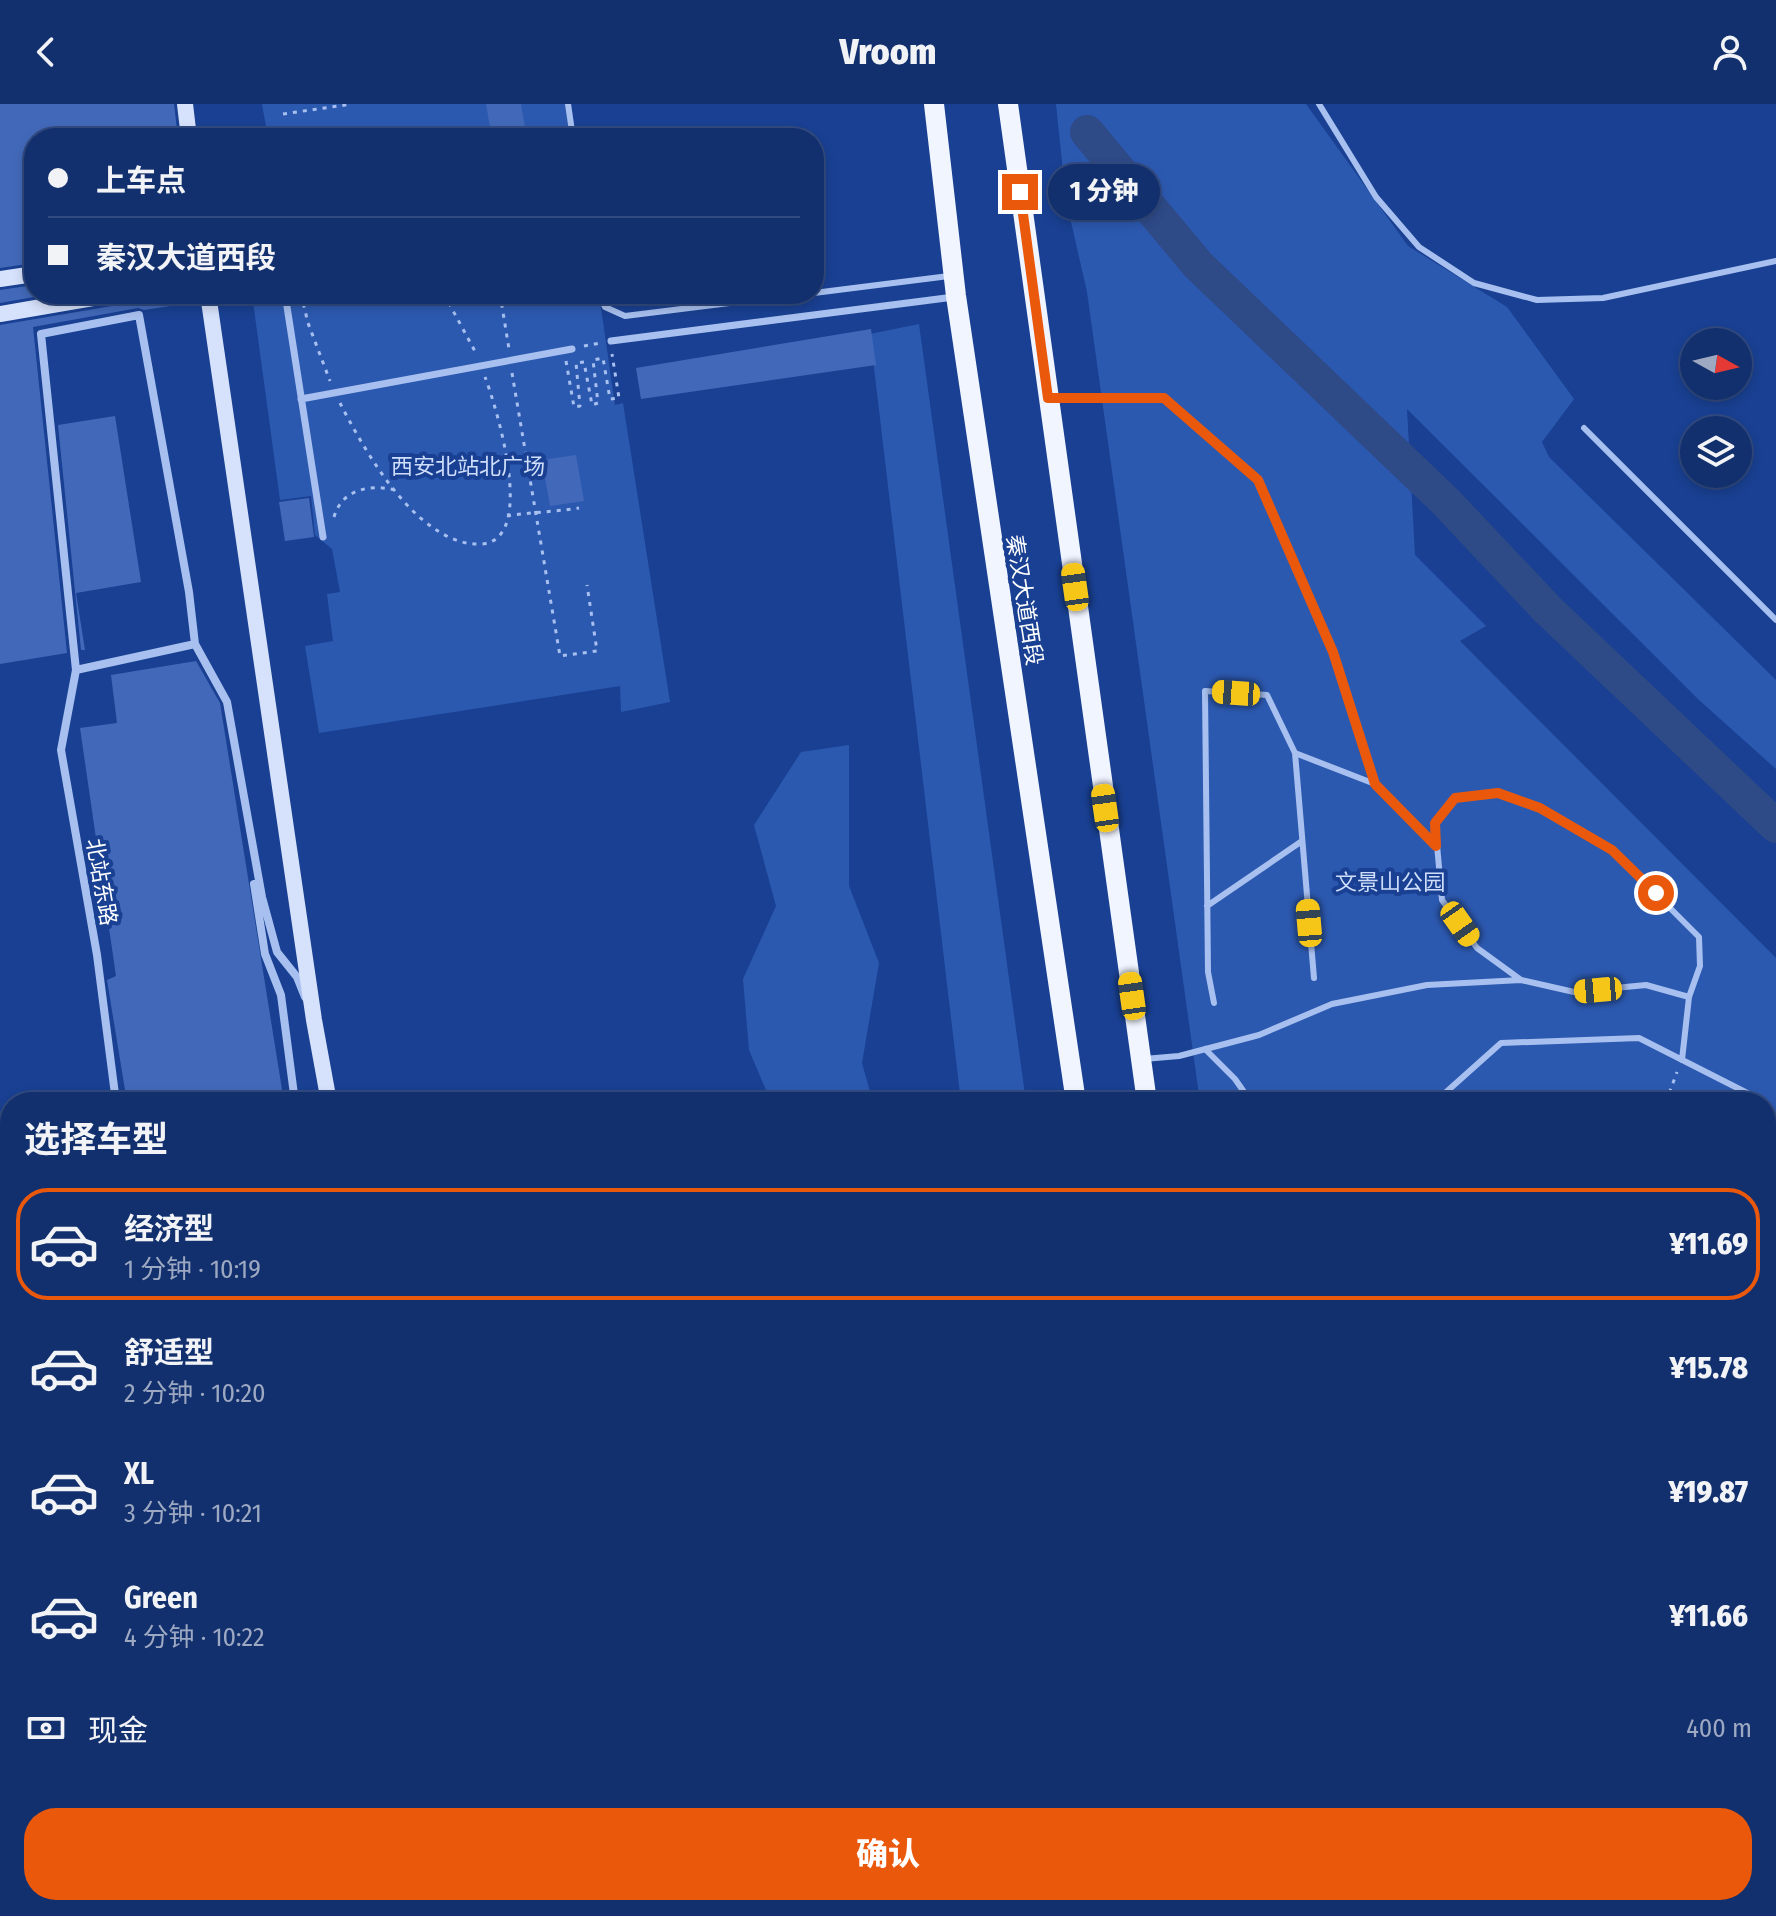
<!DOCTYPE html>
<html lang="zh">
<head>
<meta charset="utf-8">
<style>
  :root { --surface:#13306e; --page:#203c76; --text:#f1f3f6; --muted:#9da9c2; --line:#324b81; --accent:#ea580c }
  body { margin:0; font-family:"Fira Sans Condensed","Noto Sans SC",sans-serif; background:var(--page); color:var(--text); height:100vh; display:flex; flex-direction:column; font-size:30px; white-space:nowrap }
  * { box-sizing:border-box; margin:0 }
  p { font-size:26px; color:var(--muted) }
  .icon { flex:none; width:44px; height:44px; fill:none; stroke:currentColor; stroke-width:2; stroke-linecap:round; stroke-linejoin:round }
  .map { position:relative; flex:1; overflow:hidden }
  .panel { position:absolute; left:0px; top:988px; width:1776px; height:824px; display:flex; flex-direction:column; background:var(--surface); border-radius:32px 32px 0 0; box-shadow:0 4px 12px #0003,0 0 0 2px var(--line) }
  .panel>* { flex:none }
  .banner { position:absolute; left:24px; top:24px; width:800px; height:176px; border-radius:32px; box-shadow:0 4px 12px #0003,0 0 0 2px var(--line); display:grid; align-content:center; height:176px; padding:0 24px; background:var(--surface) }
  .needle { width:52px; rotate:98deg }
  .fabs { position:absolute; left:1680px; top:224px; display:grid; gap:16px }
  .fabs a { display:grid; place-items:center; width:72px; height:72px; border-radius:50%; background:var(--surface); box-shadow:0 4px 12px #0003,0 0 0 2px var(--line); font-size:40px }
  .end { position:absolute; width:36px; height:36px; margin:-18px; border:10px solid #ea580c; background:#fff; box-shadow:0 0 0 4px #fff }
  .from { border-radius:50% }
  .bubble { position:absolute; height:56px; border-radius:28px; background:var(--surface); box-shadow:0 4px 12px #0003,0 0 0 2px var(--line); font-size:26px; font-weight:800; line-height:56px; text-align:center }
  .car { position:absolute; width:24px; height:48px; margin:-24px -12px; border-radius:10px; box-shadow:0 0 6px 2px #0007; background:linear-gradient(#f5c518 24%,#345 0 40%,#f5c518 0 76%,#345 0 86%,#f5c518 0) }
  .banner b { display:flex; align-items:center; gap:28px; height:76px; font-size:30px }
  .banner b+b { border-top:2px solid var(--line) }
  .banner i { width:20px; height:20px; background:var(--text) }
  ul { padding:0; list-style:none }
  li { display:flex; align-items:center; gap:24px; height:112px; margin:0 16px 12px; padding:0 8px; border:4px solid transparent; border-radius:32px }
  li div { flex:1 }
  li b { display:block; font-size:30px }
  li em { font-style:normal; font-weight:800 }
  li.on { border-color:var(--accent) }
  li>.icon { width:72px; height:72px; stroke-width:1.5 }
  h2 { padding:0 24px; font-size:36px; line-height:96px }
  .pay { display:flex; align-items:center; gap:20px; height:88px; padding:0 24px; font-size:30px }
  .pay p { margin-inline-start:auto }
  .primary-button { display:flex; gap:16px; margin-top:auto; padding:16px 24px }
  .primary-button a { flex:1; height:92px; border-radius:32px; background:var(--accent); color:#fff; font-size:32px; font-weight:800; line-height:92px; text-align:center }
  header { display:flex; justify-content:space-between; align-items:center; height:104px; padding:0 24px; background:var(--surface); font-size:36px; font-weight:800 }
  .map>svg:first-child { display:block }
  .green { fill:#2c59b0 }
  .lines { fill:none; stroke-linecap:round; stroke-linejoin:round }
  .river { stroke:#2e4a87; stroke-width:34 }
  .building { fill:#4269b9 }
  .path { stroke:#a8c0ef; stroke-width:3; stroke-dasharray:4 6; stroke-linecap:butt }
  .service { stroke:#a8c0ef; stroke-width:6 }
  .pedestrian { stroke:#a8c0ef; stroke-width:7 }
  .minor { stroke:#a8c0ef; stroke-width:8 }
  .tertiary { stroke:#a8c0ef; stroke-width:14 }
  .secondary { stroke:#d6e2fb; stroke-width:16 }
  .primary { stroke:#f1f5ff; stroke-width:20 }
  .rail-casing { stroke:#fff; stroke-width:9 }
  .rail { stroke:#194092; stroke-width:6; stroke-dasharray:18; stroke-linecap:butt }
  .route { stroke:#ea580c; stroke-width:10 }
  .labels { text-anchor:middle; stroke-width:8; stroke-linejoin:round; paint-order:stroke }
  .park-label { font-size:22px; fill:#cfdefb; stroke:#194092 }
  .street-label { font-size:22px; fill:#fff; stroke:#194092 }
</style>
</head>
<body>
<header><svg class="icon" aria-label="back" viewBox="0 0 24 24"><path d="M15 5l-7 7 7 7"/></svg>Vroom<svg class="icon" aria-label="person" viewBox="0 0 24 24"><circle cx="12" cy="8" r="4"/><path d="M4 21q1-7 8-7t8 7"/></svg></header>
<div class="map">
<svg width="1776" height="1812" viewBox="0 0 1776 1812">
  <rect width="100%" height="100%" fill="#194092"/>
  <path class="green" d="M262,0H571L576,34H268Z
    M1056,0H1306L1408,142L1507,203L1574,295L1542,338L1549,353L1776,576V665L1699,596L1407,305L1415,451L1486,522L1460,537L1776,854V1812H1330L1328,1802H1766V998H1200L1087,188L1066,96Z
    M252,190H599L615,301L623,299L670,598L621,608L620,582L319,629L305,542L333,537L327,490L340,488L332,445L315,431L311,392L280,396Z
    M919,220L1026,998H961L870,230Z
    M849,641V782L879,859L862,959L873,998H771L749,946L743,875L776,802L754,721L801,648Z
    M877,1802H1014L1019,1812H875Z
    M1076,1802H1143L1145,1812H1077Z"/>
  <g class="lines">
    <path class="river" d="M1087,28L1198,161L1445,397L1548,506L1776,722"/>
  </g>
  <path class="building" d="M0,0H174L178,34H34V159L0,164Z
    M486,0H521L526,29L492,34Z
    M34,181V190H51L0,199V186Z
    M127,190H190V199L144,206L138,204L33,223L67,549L0,560V221L118,201L124,198Z
    M871,225L876,261L641,295L636,264Z
    M115,312L141,478L76,489L85,546H81L58,321Z
    M576,351L584,397L550,402L542,356Z
    M309,394L314,433L285,437L279,398Z
    M196,557L220,599L284,998H127L107,876L116,872L80,624L117,619L111,571Z"/>
  <g class="lines">
    <path class="path" d="M283,10L352,0
      M301,190L308,219L330,277
      M444,190L477,251
      M500,190L509,245
      M584,242L600,239
      M566,257L574,303L580,302L576,259L584,258L592,301L598,299L593,256L603,254L610,295L619,294L612,250
      M512,269L560,552L597,547L587,481
      M340,299C361,340 395,399 435,425C448,434 464,441 481,440C538,437 496,302 485,273
      M507,412C531,408 554,408 579,404
      M334,413C342,385 370,380 395,386
      M1666,998L1677,968
      M1766,1666L1776,1671"/>
    <path class="service" d="M568,0L573,34
      M1319,0L1376,93L1419,143L1474,179L1537,196L1603,194L1776,157
      M814,189L949,172
      M599,190L605,203L625,212L803,190
      M1053,294H1164L1258,376L1333,548L1375,680L1436,742
      M1584,324L1776,516
      M1295,649L1314,874
      M1207,802L1302,737
      M1214,899L1208,868L1205,587L1267,591L1295,649L1375,680
      M1205,945L1235,975L1251,998
      M1144,955L1179,952L1259,931L1332,900L1427,881L1521,876
      M1682,956L1689,893L1700,862L1699,833L1612,746L1540,704L1498,689L1455,694L1435,719L1442,796L1477,844L1521,876L1574,888L1646,881L1689,893
      M1435,998L1501,939L1639,934L1765,998
      M1766,1371L1776,1383
      M1505,1802L1514,1812"/>
    <path class="pedestrian" d="M285,190L323,433
      M611,237L954,193
      M301,295L572,245"/>
    <path class="minor" d="M76,566L195,540
      M254,780L265,850L281,891L295,998
      M116,998L97,851L61,646L76,566L41,230L139,211L189,488L195,540L227,598L262,793L277,848L297,873L305,893"/>
    <path class="tertiary" d="M440,1802V1812
      M412,1812V1802"/>
    <path class="secondary" d="M185,0L189,34
      M0,175L34,170
      M208,190L314,916L329,998
      M0,210L116,190
      M222,1802L223,1812"/>
    <path class="primary" d="M934,0L956,192L1076,998
      M1008,0L1147,998
      M1192,1802L1194,1812
      M1222,1802L1223,1812
      M1269,1802L1270,1812"/>
    <g class="rail-casing">
      <path id="rail" d="M0,1502L10,1619
        M0,1673L10,1792
        M11,1802L12,1812
        M26,1802V1812
        M78,1802L79,1812"/>
    </g>
    <use href="#rail" class="rail"/>
  </g>
  <g class="lines">
    <path class="route" d="M1020,88L1048,294H1164L1258,376L1333,548L1375,680L1436,742L1435,719L1455,694L1498,689L1540,704L1612,746L1656,789"/>
  </g>
  <g class="labels">
    <g class="park-label">
      <text x="468" y="370">西安北站北广场</text>
      <text x="1390" y="786">文景山公园</text>
    </g>
    <g class="street-label">
      <text transform="translate(1025 496) rotate(81)" y="8">秦汉大道西段</text>
      <text transform="translate(102 778) rotate(80)" y="8">北站东路</text>
    </g>
  </g>
</svg>
<div class="fabs">
<a><svg class="needle" viewBox="-14 -14 28 28"><path d="M0-13l5 13h-10z" fill="#e53935"/><path d="M0 13l5-13h-10z" fill="#9da9c2"/></svg></a>
<a><svg class="icon" aria-label="layers" viewBox="0 0 24 24"><path d="M12 4l9 5-9 5-9-5zM3 14l9 5 9-5"/></svg></a>
</div>
<i class="end from" style="left:1656px;top:789px"></i>
<i class="end" style="left:1020px;top:88px"></i>
<div class="bubble" style="left:1048px;top:60px;width:112px">1 分钟</div>
<i class="car" style="left:1075px;top:483px;rotate:352deg"></i>
<i class="car" style="left:1236px;top:589px;rotate:274deg"></i>
<i class="car" style="left:1105px;top:704px;rotate:352deg"></i>
<i class="car" style="left:1309px;top:819px;rotate:355deg"></i>
<i class="car" style="left:1460px;top:820px;rotate:145deg"></i>
<i class="car" style="left:1598px;top:886px;rotate:265deg"></i>
<i class="car" style="left:1132px;top:892px;rotate:352deg"></i>
<div class="banner">
<b><i class="from"></i>上车点</b>
<b><i></i>秦汉大道西段</b>
</div>
<section class="panel">
<h2>选择车型</h2>
<ul>
<li class="on"><svg class="icon" aria-label="car" viewBox="0 0 24 24"><path d="M5 17H2v-5l4-1 3-4h7l3 4 3 1v5h-3M9 17h6M6 11h13"/><circle cx="7" cy="17" r="2"/><circle cx="17" cy="17" r="2"/></svg><div><b>经济型</b><p>1 分钟 · 10:19</p></div><em>¥11.69</em></li>
<li><svg class="icon" aria-label="car" viewBox="0 0 24 24"><path d="M5 17H2v-5l4-1 3-4h7l3 4 3 1v5h-3M9 17h6M6 11h13"/><circle cx="7" cy="17" r="2"/><circle cx="17" cy="17" r="2"/></svg><div><b>舒适型</b><p>2 分钟 · 10:20</p></div><em>¥15.78</em></li>
<li><svg class="icon" aria-label="car" viewBox="0 0 24 24"><path d="M5 17H2v-5l4-1 3-4h7l3 4 3 1v5h-3M9 17h6M6 11h13"/><circle cx="7" cy="17" r="2"/><circle cx="17" cy="17" r="2"/></svg><div><b>XL</b><p>3 分钟 · 10:21</p></div><em>¥19.87</em></li>
<li><svg class="icon" aria-label="car" viewBox="0 0 24 24"><path d="M5 17H2v-5l4-1 3-4h7l3 4 3 1v5h-3M9 17h6M6 11h13"/><circle cx="7" cy="17" r="2"/><circle cx="17" cy="17" r="2"/></svg><div><b>Green</b><p>4 分钟 · 10:22</p></div><em>¥11.66</em></li>
</ul>
<div class="pay"><svg class="icon" aria-label="cash" viewBox="0 0 24 24"><path d="M3 7h18v10H3z"/><circle cx="12" cy="12" r="2"/></svg>现金<p>400 m</p></div>
<div class="primary-button"><a>确认</a></div>
</section>
</div>
</body>
</html>
